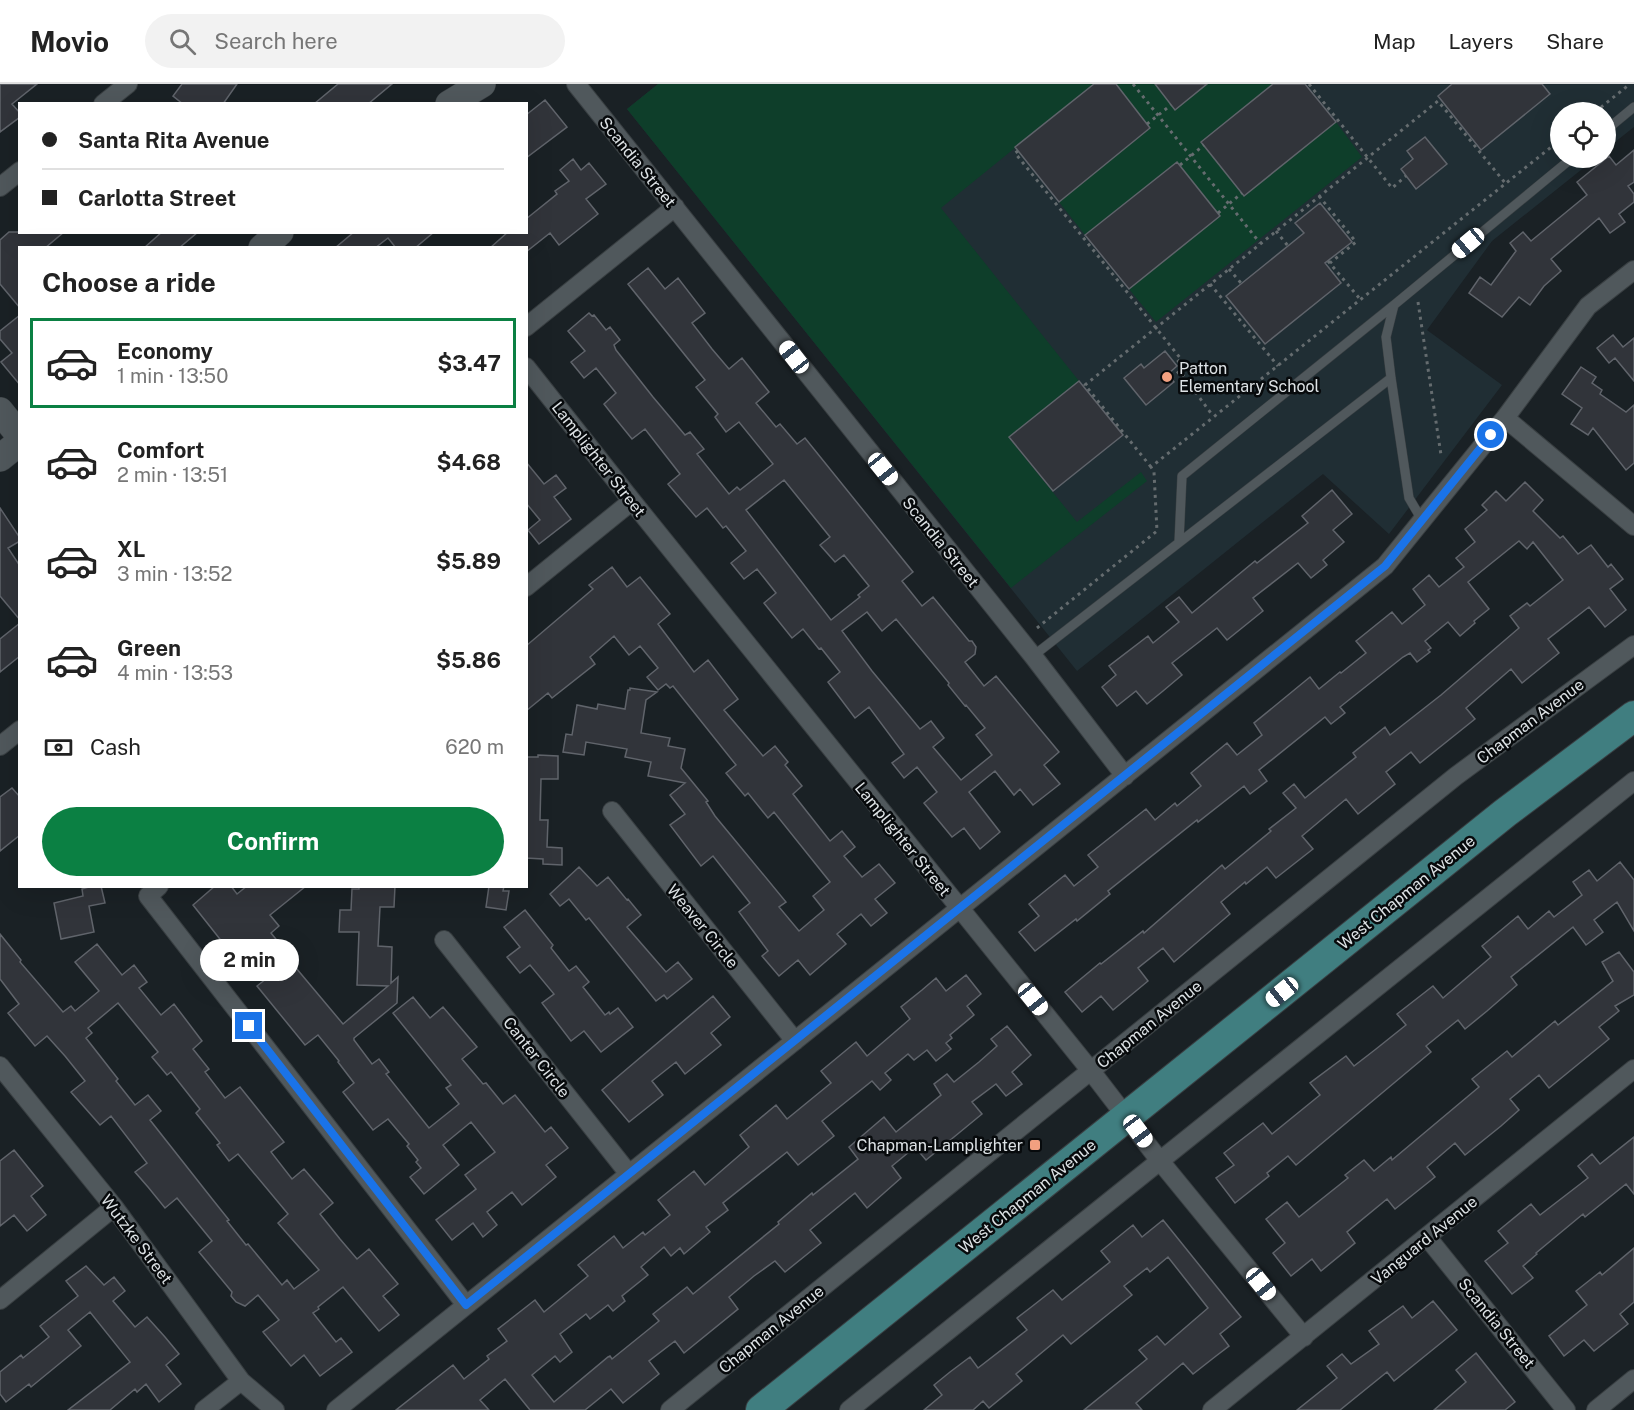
<!DOCTYPE html>
<html lang="en">
<head>
<meta charset="utf-8">
<style>
  :root { --surface:#fff; --page:#f2f2f2; --text:#222; --muted:#767676; --line:#e0e0e0; --accent:#0b8043 }
  body { margin:0; font-family:"Public Sans",sans-serif; background:var(--page); color:var(--text); height:100vh; display:flex; flex-direction:column; font-size:22px; white-space:nowrap }
  * { box-sizing:border-box; margin:0 }
  p { font-size:20px; color:var(--muted) }
  .icon { flex:none; width:33px; height:33px; fill:none; stroke:currentColor; stroke-width:2; stroke-linecap:round; stroke-linejoin:round }
  .map { position:relative; flex:1; overflow:hidden }
  .sheet { position:absolute; left:18px; top:162px; width:510px; height:642px; display:flex; flex-direction:column; background:var(--surface); border-radius:0px; box-shadow:0 6px 24px #0002 }
  .sheet>* { flex:none }
  .top-card { position:absolute; left:18px; top:18px; width:510px; height:132px; border-radius:0px; box-shadow:0 6px 24px #0002; display:grid; align-content:center; height:132px; padding:0 24px; background:var(--surface) }
  .controls { position:absolute; left:1550px; top:18px; display:grid; gap:12px }
  .controls a { display:grid; place-items:center; width:66px; height:66px; border-radius:50%; background:var(--surface); box-shadow:0 6px 24px #0002; font-size:30px }
  .end { position:absolute; width:27px; height:27px; margin:-14px; border:8px solid #1a73e8; background:#fff; box-shadow:0 0 0 3px #fff }
  .from { border-radius:50% }
  .bubble { position:absolute; height:42px; border-radius:21px; background:var(--surface); box-shadow:0 6px 24px #0002; font-size:20px; font-weight:700; line-height:42px; text-align:center }
  .car { position:absolute; width:18px; height:36px; margin:-18px -9px; border-radius:8px; box-shadow:0 0 4px 2px #0007; background:linear-gradient(#fff 24%,#345 0 40%,#fff 0 76%,#345 0 86%,#fff 0) }
  .top-card b { display:flex; align-items:center; gap:21px; height:57px; font-size:22px }
  .top-card b+b { border-top:2px solid var(--line) }
  .top-card i { width:15px; height:15px; background:var(--text) }
  ul { padding:0; list-style:none }
  li { display:flex; align-items:center; gap:18px; height:90px; margin:0 12px 9px; padding:0 12px; border:3px solid transparent; border-radius:0px }
  li div { flex:1 }
  li b { display:block; font-size:22px }
  li em { font-style:normal; font-weight:700 }
  li.on { border-color:var(--accent) }
  li>.icon { width:54px; height:54px; stroke-width:1.5 }
  h2 { padding:0 24px; font-size:27px; line-height:72px }
  .pay { display:flex; align-items:center; gap:15px; height:66px; padding:0 24px; font-size:22px }
  .pay p { margin-inline-start:auto }
  .cta { display:flex; gap:12px; margin-top:auto; padding:12px 24px }
  .cta a { flex:1; height:69px; border-radius:36px; background:var(--accent); color:#fff; font-size:24px; font-weight:700; line-height:69px; text-align:center }
  header { display:flex; align-items:center; gap:36px; box-sizing:border-box; height:84px; padding:0 30px; background:var(--surface); border-bottom:2px solid var(--line) }
  header strong { font-size:28px }
  nav { display:flex; gap:33px; margin-inline-start:auto; font-size:21px }
  .search { width:420px; height:54px; background:var(--page); display:flex; align-items:center; gap:15px; box-sizing:border-box; padding:0 21px; border-radius:33px; color:var(--muted); font-size:22px }
  .map>svg:first-child { display:block }
  .built { fill:#202e34 }
  .green { fill:#0e3e2a }
  .building { fill:#31343a; stroke:#60646b; stroke-width:1.5; fill-rule:evenodd }
  .lines { fill:none; stroke-linecap:round; stroke-linejoin:round }
  .lane-casing { stroke:#393f42; stroke-width:10 }
  .street-casing { stroke:#393f42; stroke-width:20 }
  .secondary-casing { stroke:#393f42; stroke-width:28 }
  .primary-casing { stroke:#393f42; stroke-width:32 }
  .path { stroke:#656c6f; stroke-width:3; stroke-dasharray:3 4.5; stroke-linecap:butt }
  .lane { stroke:#50585c; stroke-width:9 }
  .street { stroke:#50585c; stroke-width:18 }
  .secondary { stroke:#50585c; stroke-width:27 }
  .primary { stroke:#407e80; stroke-width:30 }
  .route { stroke:#1a73e8; stroke-width:8 }
  .poi-dot { fill:#f2a080; stroke:#070a0c; stroke-width:2 }
  .labels { text-anchor:middle; stroke-width:5; stroke-linejoin:round; paint-order:stroke }
  .street-label { font-size:16px; fill:#dde2e5; stroke:#070a0c }
  .poi-label { font-size:16px; fill:#dde2e5; stroke:#070a0c; text-anchor:start }
</style>
</head>
<body>
<header>
<strong>Movio</strong>
<div class="search"><svg class="icon" aria-label="search" viewBox="0 0 24 24"><circle cx="10" cy="10" r="6"/><path d="M15 15l6 6"/></svg>Search here</div>
<nav><a>Map</a><a>Layers</a><a>Share</a></nav>
</header>
<div class="map">
<svg width="1634" height="1326" viewBox="0 0 1634 1326">
  <rect width="100%" height="100%" fill="#1a2125"/>
  <path class="built" d="M658,0H1634V43L1605,66V28H1560V74H1596L1492,157L1427,246L1502,301L1389,450L1323,390L1077,587L627,25Z"/>
  <path class="green" d="M658,0H1094L941,124L1079,297L1009,354L1077,438L1141,388L1147,397L1011,504L627,25Z
    M1116,0H1273L1201,58L1244,111L1336,38L1362,73L1156,238L1129,205L1220,132L1177,78L1085,151L1059,118L1150,44Z"/>
  <path class="building" d="M0,0H37L12,20L20,29V33L0,48Z
    M182,0H237L223,20H183L173,12Z
    M338,0H392L368,20H314Z
    M1094,0H1116L1150,44L1059,118L1015,63Z
    M1155,0H1207L1175,26Z
    M1273,0H1305L1336,38L1244,112L1201,58Z
    M1452,0H1542L1550,10L1481,66L1438,12Z
    M545,16L567,43L526,74V31Z
    M1425,53L1447,80L1416,105L1401,85L1413,75L1407,67Z
    M1634,66V98L1628,102L1634,110V118L1619,130L1625,138L1610,149L1599,134L1551,175L1561,187L1544,202L1530,221L1519,213L1502,233L1469,209L1480,193L1491,201L1516,167L1510,159L1523,148L1531,157L1587,111L1577,98L1609,72L1616,81Z
    M573,75L581,86L589,79L606,100L586,115L598,130L559,161L550,149L526,168V164H490L508,148H526V135L557,110L555,107L569,97L560,86Z
    M1177,78L1220,132L1129,205L1085,151Z
    M1320,119L1352,158L1325,179L1341,199L1265,260L1226,212L1304,149L1295,139Z
    M9,148H64L45,164H20V224L0,200V156Z
    M162,148H198L179,164H144Z
    M354,148H434L415,164H396L388,154L375,164H335Z
    M648,184L665,205L678,194L705,229L692,239L712,265L729,285L742,274L769,308L756,319L776,343L780,340L797,360L805,354L913,488L902,497L922,522L933,513L969,557H972L976,563L975,570L965,578L984,602L996,592L1059,668L1044,681L1060,700L1033,721L1020,705L1014,711L995,687L969,708L1000,748L980,765L964,744L952,753L924,719L937,708L917,683L904,694L892,679L904,670L869,623L855,634L828,598L840,588L821,564L819,565L803,545L792,554L764,519L776,509L757,485L744,495L731,479L746,467L726,442L723,444L707,424L696,433L668,400L680,390L645,345L632,355L615,334L604,320L616,309L596,284L584,294L571,278L585,267L568,247L589,229L592,232L594,231L606,246L610,243L620,256L614,261L616,266L653,313L685,351L690,348L704,365L697,370L729,410L737,403L740,406L773,380L739,338L726,348L715,333L718,330L696,303L705,296L628,200ZM784,396L830,453L820,461L835,478L844,471L869,502L858,511L860,513L831,536L746,426ZM867,528L882,547L896,535L949,599L948,601L965,622L966,621L985,644L976,651L992,671L961,696L933,663L944,654L931,637L920,645L872,587L842,547Z
    M20,231V301L1,278L12,269L0,255V247Z
    M1613,251L1623,263L1634,254V297L1615,274L1609,279L1597,264Z
    M1165,267L1177,282L1168,290L1174,298L1146,321L1124,294L1141,280L1144,284Z
    M1581,283L1596,293L1592,299L1602,306L1600,310L1626,328L1634,321V379L1626,386L1593,344L1588,351L1571,340L1582,324L1562,310Z
    M1079,297L1123,351L1053,407L1009,353Z
    M526,378L544,400L556,391L566,404L554,413L571,435L539,460L528,446L540,436L526,419Z
    M1525,398L1543,416L1533,427L1560,454L1563,452L1578,470L1591,461L1608,483L1611,480L1623,495L1610,505L1626,526L1605,543L1589,523L1548,555L1559,569L1522,599L1511,585L1466,624L1475,635L1420,679L1411,668L1386,688L1395,700L1358,730L1346,715L1302,752L1313,765L1276,794L1267,783L1246,800L1245,798L1221,818L1230,830L1174,878L1163,864L1138,884L1148,897L1113,926L1101,912L1082,928L1065,908L1100,879L1101,880L1143,847L1144,849L1222,781L1225,785L1271,747L1269,745L1296,724L1283,709L1294,700L1305,714L1356,673L1353,669L1385,643L1390,651L1441,611L1519,544L1510,532L1527,519L1530,522L1563,496L1533,458L1527,465L1519,457L1468,498L1489,525L1474,537L1475,539L1460,552L1448,538L1425,557L1431,564L1428,566L1430,568L1417,578L1410,569L1403,573L1340,623L1345,629L1331,640L1325,633L1259,686L1267,697L1250,710L1244,702L1198,738L1197,736L1108,807L1110,810L1077,837L1076,835L1035,867L1019,848L1039,832L1029,820L1065,791L1074,802L1098,783L1088,771L1146,725L1155,736L1175,719L1177,722L1201,702L1191,689L1227,659L1237,671L1262,651L1254,639L1310,593L1319,605L1340,588L1341,589L1366,569L1356,557L1392,528L1402,540L1425,521L1413,505L1429,491L1439,503L1464,483L1456,474L1475,458L1465,445L1487,426L1482,421L1496,407L1506,417Z
    M1332,406L1352,430L1333,446L1344,458L1323,476L1327,481L1311,494L1298,479L1253,514L1263,527L1227,556L1217,544L1172,579L1182,591L1163,607L1147,620L1136,607L1117,622L1102,603L1116,591L1109,582L1148,552L1153,559L1179,538L1166,523L1179,513L1192,529L1255,477L1257,479L1308,439L1302,432Z
    M0,424L20,454V457L8,464L20,482V536L0,512Z
    M612,483L627,503L640,493L670,530L658,540L694,588L708,576L738,615L724,626L763,672L775,662L788,678L785,681L802,702L793,710L830,757L842,747L855,763L844,772L862,793L879,780L895,799L875,815L887,829L871,842L861,830L837,850L846,860L810,891L798,876L779,892L762,872L768,867L739,828L750,819L713,772L701,782L670,741L685,730L670,711L685,699L648,692L651,678L625,673L627,665L586,658L584,671L563,668L566,650L572,651L577,621L597,625L598,620L625,625L628,606H630V604L657,608L646,616L641,649L670,654L668,662L685,665L681,684L708,717L706,718L715,732L786,818L779,823L799,847L824,826L813,812L830,798L774,728L768,734L748,709L745,712L726,689L736,681L673,602L670,604L666,600L658,606L647,593L658,584L640,562L629,571L614,552L590,573L595,580L552,614L548,609L526,627V562L593,505L589,501Z
    M20,539V572L0,588V555Z
    M538,671L558,672V695H541L540,736H548L547,763L562,764V781L543,780V775L526,774V673H538Z
    M12,704L20,713V751L0,767V713Z
    M1620,778L1634,796V847L1617,818L1594,836L1603,848L1586,861L1573,843L1511,893L1517,901L1487,927L1465,945L1458,936L1426,962L1431,968L1296,1081L1288,1072L1267,1089L1269,1092L1235,1119L1216,1094L1234,1081L1224,1069L1263,1039L1272,1050L1320,1011L1310,999L1346,972L1354,982L1376,965L1406,941L1397,930L1433,902L1443,914L1491,873L1482,862L1518,832L1528,845L1549,827L1554,833L1582,811L1573,798L1589,786L1597,797Z
    M579,783L597,802L608,793L627,816L628,815L641,831L627,843L666,888L678,878L692,895L667,915L664,911L656,917L589,834L586,836L569,815L560,822L550,810Z
    M92,802H101L105,819L89,822L94,848L61,855L54,819L83,812L82,805Z
    M215,802H231L237,810L247,802H306L270,831L279,842L271,849L288,870L286,872L343,940L388,902L357,901L359,848H339L340,826H351L352,805H359V802H395L394,823H380L378,862L392,863L391,899L398,893L397,919L354,954V956L372,980L379,975L389,988L386,990L429,1044L459,1020L446,1004L451,1001L393,929L413,913L430,934L443,923L477,963L462,975L483,1000L486,999L503,1020L515,1011L545,1048L551,1043L568,1064L546,1081L556,1093L522,1121L512,1108L487,1128L497,1141L483,1153L473,1139L452,1156L436,1136L476,1105L465,1091L495,1068L471,1038L443,1061L459,1081L424,1110L410,1093L421,1084L416,1078L418,1076L407,1062L409,1060L388,1035L373,1046L343,1008L354,999L338,978L339,977L318,951L305,961L257,902L271,891L251,867L238,878L193,821Z
    M489,802H504L503,807H509L506,826L486,823Z
    M525,826L553,861L551,864L569,887L576,882L589,898L583,903L605,931L609,928L610,930L618,924L633,943L601,968L584,947L571,957L542,919L554,910L530,881L520,889L507,873L520,863L504,843Z
    M0,850L21,876L20,878L63,928L71,922L75,927L99,907L75,878L97,860L122,891L134,881L147,898L139,904L161,931L174,920L202,957L193,965L209,985L205,988L225,1014L240,1003L284,1058L271,1068L292,1095L304,1085L333,1119L320,1130L340,1155L357,1175L369,1165L398,1200L383,1212L399,1231L379,1247L343,1203L318,1223L319,1225L313,1229L336,1258L341,1254L352,1268L320,1292L304,1271L291,1282L263,1248L279,1236L258,1211L245,1222L236,1218L231,1212L232,1208L199,1168L212,1157L177,1114L165,1124L148,1103L135,1088L147,1079L111,1032L100,1041L71,1008L85,997L65,972L47,952L35,962L8,929L19,920L0,895ZM118,919L158,968L152,973L167,991L171,988L200,1025L196,1029L220,1059L217,1061L229,1077L238,1070L288,1130L278,1139L319,1186L294,1205L287,1196L282,1201L248,1160L246,1161L227,1137L229,1136L213,1116L150,1036L161,1027L148,1011L135,1021L116,997L118,995L86,954L92,949L88,944Z
    M1619,868L1634,888V911L1615,922L1619,927L1599,943L1609,955L1549,1004L1539,991L1510,1015L1519,1026L1501,1042L1465,1071L1455,1059L1427,1083L1435,1093L1395,1125L1387,1115L1347,1148L1355,1159L1321,1187L1312,1175L1291,1192L1273,1169L1285,1159L1266,1135L1287,1118L1299,1133L1348,1094L1345,1091L1364,1076L1374,1087L1391,1073L1392,1076L1479,1003L1472,995L1507,967L1512,973L1555,937L1558,941L1613,897L1602,878Z
    M966,891L981,910L967,922L974,931L950,951L952,954L946,959L951,965L936,977L927,966L914,976L908,970L885,989L891,996L880,1006L872,997L822,1037L834,1052L798,1081L787,1068L723,1119L728,1126L706,1143L710,1148L684,1170L680,1164L671,1172L664,1163L641,1183L648,1191L622,1212L625,1217L613,1227L608,1221L590,1235L586,1230L560,1250L572,1268L560,1278L555,1272L532,1291L554,1318L608,1273L610,1272L612,1275L659,1237L653,1230L687,1203L693,1210L779,1140L778,1138L812,1109L813,1111L858,1075L849,1063L884,1033L896,1048L941,1011L934,1000L947,990L954,998L979,978L997,962L991,955L1007,942L1031,971L1012,988L1022,1000L1006,1012L996,1000L972,1018L982,1030L926,1076L915,1063L892,1082L901,1094L867,1124L855,1109L810,1146L821,1159L785,1188L775,1177L754,1192L729,1213L738,1225L684,1269L675,1257L649,1277L659,1290L623,1319L611,1305L585,1326H530L505,1295L480,1316L489,1326H396L453,1281L464,1295L489,1275L487,1272L507,1257L498,1245L535,1216L544,1228L588,1192L578,1181L614,1152L623,1164L643,1148L645,1151L670,1131L658,1116L674,1103L694,1087L705,1101L749,1063L740,1051L776,1021L787,1035L831,999L821,987L856,958L867,972L910,935L901,923L922,906L936,894L946,907Z
    M713,912L730,933L711,949L721,961L685,990L676,978L652,997L663,1011L629,1038L602,1006Z
    M1634,1053V1110L1626,1100L1585,1133L1583,1130L1536,1169L1537,1170L1523,1182L1533,1194L1512,1210L1485,1177L1508,1159L1498,1147L1531,1120L1540,1131L1588,1094L1578,1082L1592,1070L1600,1080Z
    M14,1066L43,1102L31,1112L46,1131L27,1147L14,1131L0,1142V1077Z
    M1163,1136L1241,1233L1220,1250L1229,1262L1216,1272L1193,1290L1183,1279L1136,1319L1142,1326H1084L1147,1275L1139,1266L1157,1252L1165,1261L1208,1224L1168,1173L1150,1188L1147,1184L1124,1202L1132,1211L1071,1260L1063,1251L1016,1290L1022,1297L989,1324L983,1317L973,1326H924L942,1311L934,1301L950,1288L970,1273L978,1284L1027,1246L1017,1234L1030,1224L1053,1206L1062,1216L1110,1178L1101,1167L1133,1141L1142,1153Z
    M1634,1164V1218L1620,1230L1628,1240L1594,1267L1584,1256L1564,1272L1549,1252L1587,1221L1576,1207L1600,1188L1602,1191Z
    M86,1182L104,1201L114,1193L125,1207L113,1217L135,1243L147,1233L165,1253L179,1270L166,1281L181,1300L159,1318L146,1300L137,1308L135,1305L110,1326H68L130,1278L90,1228L68,1246L81,1262L31,1303L29,1300L6,1318L0,1310V1288L21,1271L23,1274L49,1253L40,1242L78,1212L66,1197Z
    M1433,1217L1457,1246L1394,1297L1387,1288L1340,1326H1297L1337,1294L1327,1282L1342,1270L1351,1280L1379,1260L1369,1247L1403,1222L1412,1234Z
    M1476,1269L1515,1318L1505,1326H1434L1466,1298L1456,1286Z"/>
  <g class="lines">
    <g class="lane-casing">
      <path id="lane" d="M1605,47L1634,23
        M1394,221L1572,74
        M1179,458L1182,392L1394,221L1386,253L1391,294L1409,414L1422,436
        M1033,572L1391,294"/>
    </g>
    <g class="street-casing">
      <path id="street" d="M576,0L1033,572L1125,692
        M103,20L128,0
        M0,103L20,87
        M526,243L675,123
        M526,283L632,417L1091,987L1160,1077L1304,1253
        M1505,334L1634,442
        M526,503L632,417
        M0,662L20,646
        M612,727L795,957
        M159,802L148,812L466,1221
        M444,856L629,1090
        M0,982L114,1123L241,1297L275,1326
        M1427,1153L1566,1326
        M0,1216L114,1123
        M204,1326L241,1297
        M336,1326L1385,482L1505,334L1588,222L1634,186
        M670,1326L1456,692L1634,561
        M849,1326L1634,697
        M1212,1326L1634,985
        M1596,1326L1634,1295"/>
    </g>
    <g class="secondary-casing">
      <path id="secondary" d="M449,20L482,0
        M262,164L280,148
        M0,327L20,352
        M0,374L20,358"/>
    </g>
    <g class="primary-casing">
      <path id="primary" d="M761,1326L1505,729L1634,632"/>
    </g>
    <path class="path" d="M1133,0L1260,159
      M1309,0L1392,104L1406,92
      M1595,28L1630,0
      M1147,40L1171,21
      M1018,67L1015,69L1181,275L1175,280
      M1180,81L1204,61
      M1319,112L1356,158L1330,179
      M1218,129L1242,109
      M1276,147L1288,162
      M1328,177L1360,215
      M1229,185L1241,199
      M1210,200L1278,282
      M1418,218L1441,371
      M1171,294L1180,287L1213,332
      M1151,383L1085,301L1438,17L1506,100
      M1037,544L1157,447L1154,388L1151,383L1560,56"/>
    <use href="#lane" class="lane"/>
    <use href="#street" class="street"/>
    <use href="#secondary" class="secondary"/>
    <use href="#primary" class="primary"/>
  </g>
  <g class="lines">
    <path class="route" d="M249,942L466,1221L1385,482L1491,351"/>
  </g>
  <g class="poi-dot">
    <circle cx="1167" cy="293" r="6"/>
    <rect x="1029" y="1055" width="12" height="12" rx="3"/>
  </g>
  <g class="labels">
    <g class="street-label">
      <text transform="translate(638 78) rotate(51)" y="6">Scandia Street</text>
      <text transform="translate(599 375) rotate(52)" y="6">Lamplighter Street</text>
      <text transform="translate(941 458) rotate(51)" y="6">Scandia Street</text>
      <text transform="translate(1530 637) rotate(-37)" y="6">Chapman Avenue</text>
      <text transform="translate(903 755) rotate(51)" y="6">Lamplighter Street</text>
      <text transform="translate(1406 808) rotate(-39)" y="6">West Chapman Avenue</text>
      <text transform="translate(703 842) rotate(51)" y="6">Weaver Circle</text>
      <text transform="translate(1149 940) rotate(-39)" y="6">Chapman Avenue</text>
      <text transform="translate(537 973) rotate(52)" y="6">Canter Circle</text>
      <text transform="translate(1027 1112) rotate(-39)" y="6">West Chapman Avenue</text>
      <text transform="translate(137 1155) rotate(53)" y="6">Wutzke Street</text>
      <text transform="translate(1424 1156) rotate(-39)" y="6">Vanguard Avenue</text>
      <text transform="translate(1497 1239) rotate(51)" y="6">Scandia Street</text>
      <text transform="translate(771 1245) rotate(-39)" y="6">Chapman Avenue</text>
    </g>
    <g class="poi-label">
      <text x="1179" y="290">Patton<tspan x="1179" dy="18">Elementary School</tspan></text>
      <text x="1023" y="1067" text-anchor="end">Chapman-Lamplighter</text>
    </g>
  </g>
</svg>
<div class="controls">
<a><svg class="icon" aria-label="locate" viewBox="0 0 24 24"><circle cx="12" cy="12" r="6"/><path d="M12 2v4M12 18v4M2 12h4M18 12h4"/></svg></a>
</div>
<i class="end from" style="left:1491px;top:351px"></i>
<i class="end" style="left:249px;top:942px"></i>
<div class="bubble" style="left:200px;top:855px;width:99px">2 min</div>
<i class="car" style="left:1468px;top:159px;rotate:230deg"></i>
<i class="car" style="left:794px;top:273px;rotate:322deg"></i>
<i class="car" style="left:883px;top:385px;rotate:141deg"></i>
<i class="car" style="left:1282px;top:908px;rotate:231deg"></i>
<i class="car" style="left:1033px;top:915px;rotate:141deg"></i>
<i class="car" style="left:1138px;top:1047px;rotate:143deg"></i>
<i class="car" style="left:1261px;top:1200px;rotate:141deg"></i>
<div class="top-card">
<b><i class="from"></i>Santa Rita Avenue</b>
<b><i></i>Carlotta Street</b>
</div>
<section class="sheet">
<h2>Choose a ride</h2>
<ul>
<li class="on"><svg class="icon" aria-label="car" viewBox="0 0 24 24"><path d="M5 17H2v-5l4-1 3-4h7l3 4 3 1v5h-3M9 17h6M6 11h13"/><circle cx="7" cy="17" r="2"/><circle cx="17" cy="17" r="2"/></svg><div><b>Economy</b><p>1 min · 13:50</p></div><em>$3.47</em></li>
<li><svg class="icon" aria-label="car" viewBox="0 0 24 24"><path d="M5 17H2v-5l4-1 3-4h7l3 4 3 1v5h-3M9 17h6M6 11h13"/><circle cx="7" cy="17" r="2"/><circle cx="17" cy="17" r="2"/></svg><div><b>Comfort</b><p>2 min · 13:51</p></div><em>$4.68</em></li>
<li><svg class="icon" aria-label="car" viewBox="0 0 24 24"><path d="M5 17H2v-5l4-1 3-4h7l3 4 3 1v5h-3M9 17h6M6 11h13"/><circle cx="7" cy="17" r="2"/><circle cx="17" cy="17" r="2"/></svg><div><b>XL</b><p>3 min · 13:52</p></div><em>$5.89</em></li>
<li><svg class="icon" aria-label="car" viewBox="0 0 24 24"><path d="M5 17H2v-5l4-1 3-4h7l3 4 3 1v5h-3M9 17h6M6 11h13"/><circle cx="7" cy="17" r="2"/><circle cx="17" cy="17" r="2"/></svg><div><b>Green</b><p>4 min · 13:53</p></div><em>$5.86</em></li>
</ul>
<div class="pay"><svg class="icon" aria-label="cash" viewBox="0 0 24 24"><path d="M3 7h18v10H3z"/><circle cx="12" cy="12" r="2"/></svg>Cash<p>620 m</p></div>
<div class="cta"><a>Confirm</a></div>
</section>
</div>
</body>
</html>
